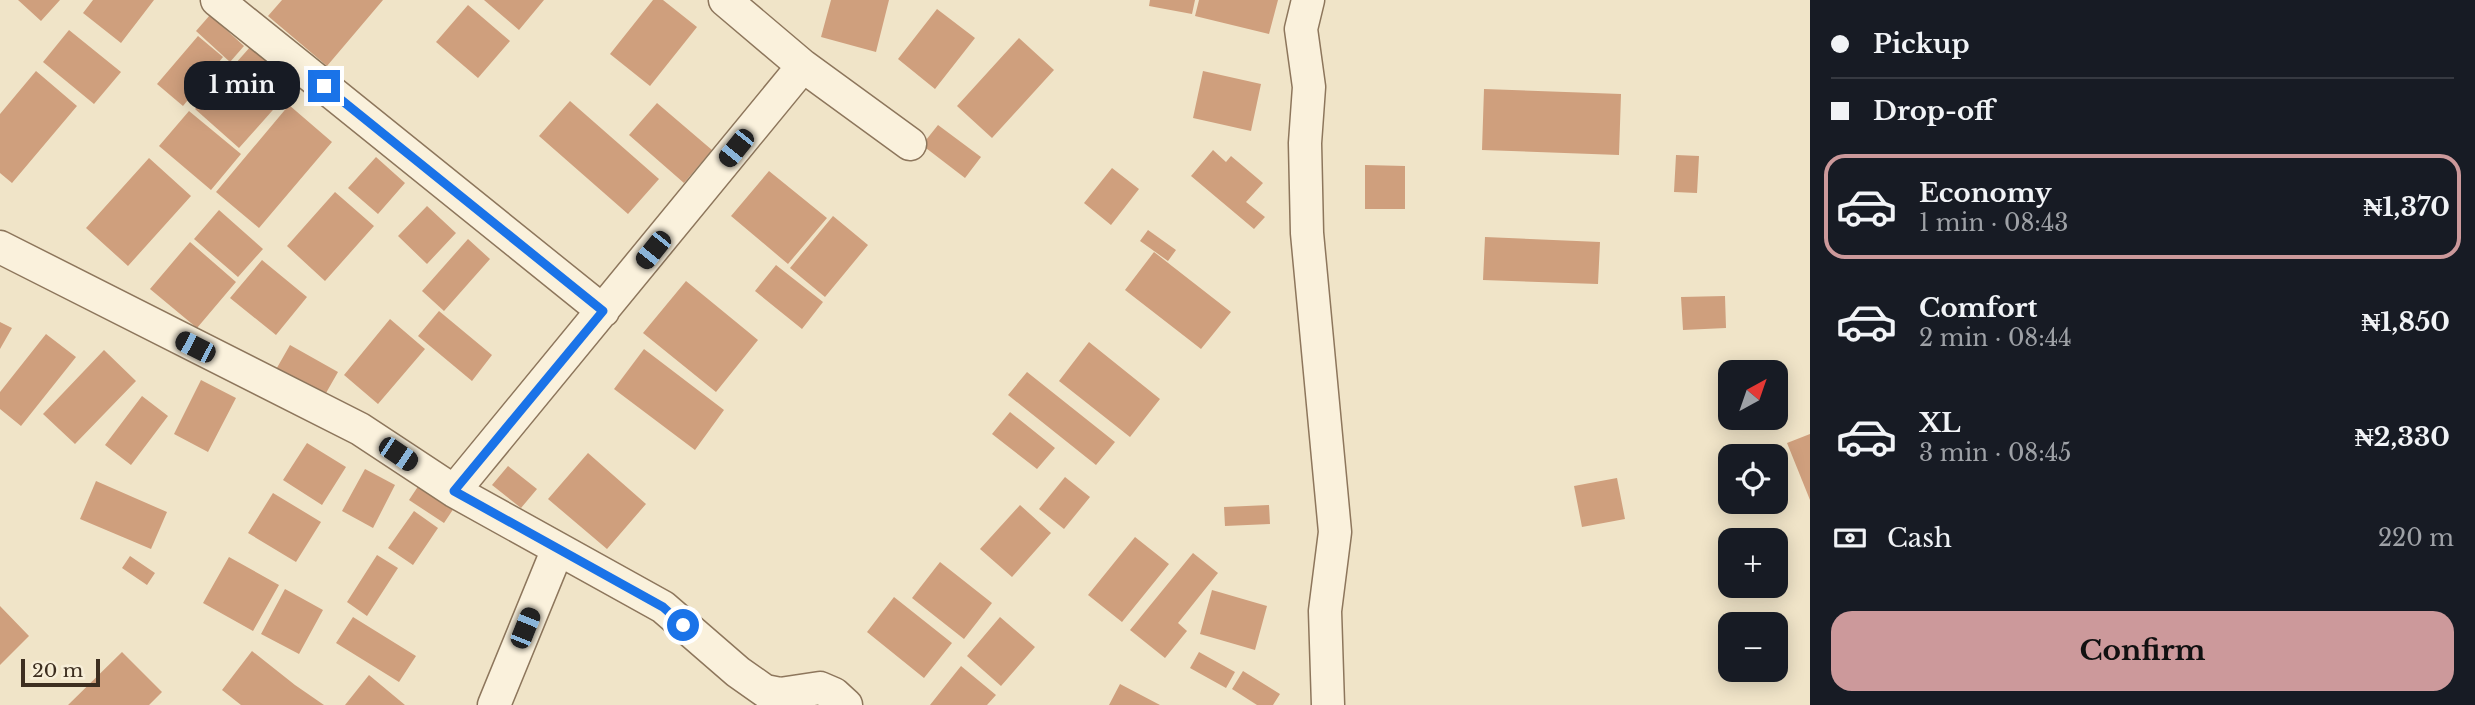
<!DOCTYPE html>
<html lang="en">
<head>
<meta charset="utf-8">
<style>
  :root { --surface:#171b24; --page:#242831; --text:#f1f3f6; --muted:#9ea1a6; --line:#363941; --accent:#cc999b }
  body { margin:0; font-family:"Libre Baskerville",serif; background:var(--page); color:var(--text); height:100vh; display:flex; flex-direction:column; font-size:26px; white-space:nowrap }
  * { box-sizing:border-box; margin:0 }
  p { font-size:23px; color:var(--muted) }
  .icon { flex:none; width:38px; height:38px; fill:none; stroke:currentColor; stroke-width:2; stroke-linecap:round; stroke-linejoin:round }
  .map { position:relative; flex:1; overflow:hidden }
  .sheet { display:flex; flex-direction:column; background:var(--surface); width:665px }
  .sheet>* { flex:none }
  .guide { display:grid; align-content:center; height:154px; padding:0 21px; background:var(--surface) }
  .needle { width:46px; rotate:40deg }
  .tools { position:absolute; left:1718px; top:360px; display:grid; gap:14px }
  .tools a { display:grid; place-items:center; width:70px; height:70px; border-radius:14px; background:var(--surface); box-shadow:0 4px 18px #0003; font-size:35px }
  .scale { position:absolute; left:21px; bottom:18px; width:79px; box-sizing:border-box; padding-left:7px; border:4px solid #3d2e20; border-top:0; font-size:19px; line-height:24px; white-space:nowrap; color:#3d2e20; -webkit-text-stroke:5px #f7eed8; paint-order:stroke }
  .end { position:absolute; width:32px; height:32px; margin:-16px; border:9px solid #1a73e8; background:#fff; box-shadow:0 0 0 4px #fff }
  .from { border-radius:50% }
  .bubble { position:absolute; height:49px; border-radius:21px; background:var(--surface); box-shadow:0 4px 18px #0003; font-size:23px; font-weight:800; line-height:49px; text-align:center }
  .car { position:absolute; width:21px; height:42px; margin:-21px -10px; border-radius:9px; box-shadow:0 0 5px 2px #0007; background:linear-gradient(#222 24%,#8ab4d8 0 40%,#222 0 76%,#8ab4d8 0 86%,#222 0) }
  .guide b { display:flex; align-items:center; gap:24px; height:66px; font-size:26px }
  .guide b+b { border-top:2px solid var(--line) }
  .guide i { width:18px; height:18px; background:var(--text) }
  ul { padding:0; list-style:none }
  li { display:flex; align-items:center; gap:21px; height:105px; margin:0 14px 10px; padding:0 7px; border:4px solid transparent; border-radius:21px }
  li div { flex:1 }
  li b { display:block; font-size:26px }
  li em { font-style:normal; font-weight:800 }
  li.on { border-color:var(--accent) }
  li>.icon { width:63px; height:63px; stroke-width:1.5 }
  .pay { display:flex; align-items:center; gap:18px; height:77px; padding:0 21px; font-size:26px }
  .pay p { margin-inline-start:auto }
  .button { display:flex; gap:14px; margin-top:auto; padding:14px 21px }
  .button a { flex:1; height:80px; border-radius:21px; background:var(--accent); color:#111; font-size:28px; font-weight:800; line-height:80px; text-align:center }
  main { display:flex; flex:1; min-height:0 }
  .map>svg:first-child { display:block }
  .building { fill:#cf9f7d }
  .lines { fill:none; stroke-linecap:round; stroke-linejoin:round }
  .street-casing { stroke:#8d765c; stroke-width:35 }
  .street { stroke:#faf1dc; stroke-width:32 }
  .route { stroke:#1a73e8; stroke-width:9 }
</style>
</head>
<body>
<main>
<div class="map">
<svg width="1810" height="705" viewBox="0 0 1810 705">
  <rect width="100%" height="100%" fill="#f0e4c8"/>
  <path class="building" d="M18,0H60L41,21Z
    M93,0H154L121,43L83,13Z
    M282,0H383L327,66L268,16Z
    M484,0H544L519,30Z
    M653,0H663L697,27L650,86L610,54Z
    M831,0H889L876,52L821,37Z
    M1150,0H1195L1192,14L1149,6Z
    M1199,0H1278L1269,34L1195,16Z
    M468,5L510,41L478,78L436,42Z
    M937,9L975,38L935,89L898,59Z
    M210,15L244,46L230,62L196,31Z
    M69,30L121,72L94,104L43,62Z
    M198,36L223,57L183,106L157,84Z
    M1019,38L1054,70L992,138L957,106Z
    M251,46L273,66L266,74L288,93L239,148L195,109Z
    M36,71L77,106L12,183L0,173V114Z
    M1203,71L1261,84L1251,131L1193,118Z
    M1484,89L1621,94L1619,155L1482,150Z
    M570,101L659,179L628,214L539,136Z
    M657,103L712,150L684,183L629,135Z
    M289,105L332,142L259,228L216,192Z
    M189,111L241,154L211,190L159,146Z
    M938,125L981,157L965,178L922,145Z
    M1213,150L1226,162L1231,156L1263,183L1246,202L1265,217L1254,229L1191,176Z
    M1676,155L1699,156L1697,193L1674,192Z
    M376,157L405,183L378,214L348,188Z
    M149,158L191,196L128,266L86,228Z
    M1365,165L1405,166V209H1365Z
    M1112,168L1139,189L1111,225L1084,203Z
    M769,171L827,218L788,264L731,216Z
    M335,192L374,226L325,281L287,246Z
    M427,206L456,233L427,264L398,236Z
    M219,210L263,249L238,277L194,239Z
    M833,216L868,245L825,297L790,268Z
    M1148,230L1176,250L1168,261L1140,241Z
    M1485,237L1600,242L1598,284L1483,280Z
    M468,239L490,259L444,311L422,291Z
    M190,242L236,282L197,328L150,289Z
    M1154,252L1231,312L1201,349L1125,290Z
    M262,260L307,297L276,335L230,298Z
    M776,265L823,302L802,329L755,291Z
    M686,281L758,340L716,392L643,333Z
    M1725,296L1726,328L1683,330L1681,297Z
    M439,311L492,355L472,381L418,336Z
    M390,319L425,349L378,404L344,375Z
    M0,322L12,328L0,349Z
    M46,334L76,357L21,426L0,409V392Z
    M1089,342L1160,399L1130,437L1059,381Z
    M290,345L338,372L322,400L274,373Z
    M644,349L724,410L695,450L614,389Z
    M104,350L136,381L75,444L43,414Z
    M1027,372L1115,442L1096,465L1008,395Z
    M201,380L236,398L208,452L174,434Z
    M142,396L168,416L131,465L105,445Z
    M1010,412L1055,448L1037,469L992,434Z
    M1810,434V500L1787,443Z
    M307,443L346,467L322,505L283,480Z
    M588,453L646,504L607,549L548,499Z
    M508,466L537,489L521,508L492,485Z
    M365,469L395,485L373,528L342,511Z
    M1065,477L1090,497L1064,529L1039,509Z
    M1617,478L1625,519L1582,527L1574,486Z
    M96,481L167,512L151,549L80,519Z
    M421,482L456,505L444,523L409,500Z
    M273,493L321,522L296,562L248,533Z
    M1020,505L1051,533L1012,577L980,549Z
    M1269,505L1270,524L1225,526L1224,507Z
    M414,511L438,528L413,565L388,548Z
    M1135,537L1169,564L1122,622L1088,595Z
    M1193,553L1218,573L1178,623L1187,631L1165,658L1130,630Z
    M377,555L398,568L367,616L347,602Z
    M130,556L155,573L147,585L122,568Z
    M229,557L279,585L253,631L203,603Z
    M940,562L992,603L964,639L912,598Z
    M285,589L323,610L299,654L261,634Z
    M1212,590L1267,606L1255,650L1200,634Z
    M894,597L952,643L924,678L867,632Z
    M0,606L29,636L0,665Z
    M353,617L416,656L399,682L336,643Z
    M1000,617L1035,647L1001,686L967,656Z
    M252,651L295,685L324,705H241L222,690Z
    M122,652L162,692L149,705H68Z
    M1199,652L1235,672L1226,688L1190,668Z
    M961,666L996,695L987,705H930Z
    M1243,671L1280,694L1273,705H1257L1232,689Z
    M369,675L405,705H345Z
    M1120,684L1160,705H1109Z"/>
  <g class="lines">
    <g class="street-casing">
      <path id="street" d="M217,0L603,311
        M725,0L803,66L910,144
        M1308,0L1301,29L1309,87L1305,143L1307,233L1335,532L1325,611L1328,705
        M0,247L360,429L454,491L663,607L738,672L765,691L780,694L820,688L834,694L846,705
        M454,491L803,66
        M494,705L557,551"/>
    </g>
    <use href="#street" class="street"/>
  </g>
  <g class="lines">
    <path class="route" d="M324,86L603,311L454,491L663,607L683,625"/>
  </g>
</svg>
<div class="tools">
<a><svg class="needle" viewBox="-14 -14 28 28"><path d="M0-13l5 13h-10z" fill="#e53935"/><path d="M0 13l5-13h-10z" fill="#9ea1a6"/></svg></a>
<a><svg class="icon" aria-label="locate" viewBox="0 0 24 24"><circle cx="12" cy="12" r="6"/><path d="M12 2v4M12 18v4M2 12h4M18 12h4"/></svg></a>
<a>+</a>
<a>−</a>
</div>
<div class="scale">20 m</div>
<i class="end from" style="left:683px;top:625px"></i>
<i class="end" style="left:324px;top:86px"></i>
<div class="bubble" style="left:184px;top:61px;width:116px">1 min</div>
<i class="car" style="left:736px;top:148px;rotate:219deg"></i>
<i class="car" style="left:653px;top:250px;rotate:219deg"></i>
<i class="car" style="left:195px;top:347px;rotate:297deg"></i>
<i class="car" style="left:398px;top:454px;rotate:124deg"></i>
<i class="car" style="left:525px;top:628px;rotate:22deg"></i>
</div>
<section class="sheet">
<div class="guide">
<b><i class="from"></i>Pickup</b>
<b><i></i>Drop-off</b>
</div>
<ul>
<li class="on"><svg class="icon" aria-label="car" viewBox="0 0 24 24"><path d="M5 17H2v-5l4-1 3-4h7l3 4 3 1v5h-3M9 17h6M6 11h13"/><circle cx="7" cy="17" r="2"/><circle cx="17" cy="17" r="2"/></svg><div><b>Economy</b><p>1 min · 08:43</p></div><em>₦1,370</em></li>
<li><svg class="icon" aria-label="car" viewBox="0 0 24 24"><path d="M5 17H2v-5l4-1 3-4h7l3 4 3 1v5h-3M9 17h6M6 11h13"/><circle cx="7" cy="17" r="2"/><circle cx="17" cy="17" r="2"/></svg><div><b>Comfort</b><p>2 min · 08:44</p></div><em>₦1,850</em></li>
<li><svg class="icon" aria-label="car" viewBox="0 0 24 24"><path d="M5 17H2v-5l4-1 3-4h7l3 4 3 1v5h-3M9 17h6M6 11h13"/><circle cx="7" cy="17" r="2"/><circle cx="17" cy="17" r="2"/></svg><div><b>XL</b><p>3 min · 08:45</p></div><em>₦2,330</em></li>
</ul>
<div class="pay"><svg class="icon" aria-label="cash" viewBox="0 0 24 24"><path d="M3 7h18v10H3z"/><circle cx="12" cy="12" r="2"/></svg>Cash<p>220 m</p></div>
<div class="button"><a>Confirm</a></div>
</section>
</main>
</body>
</html>
